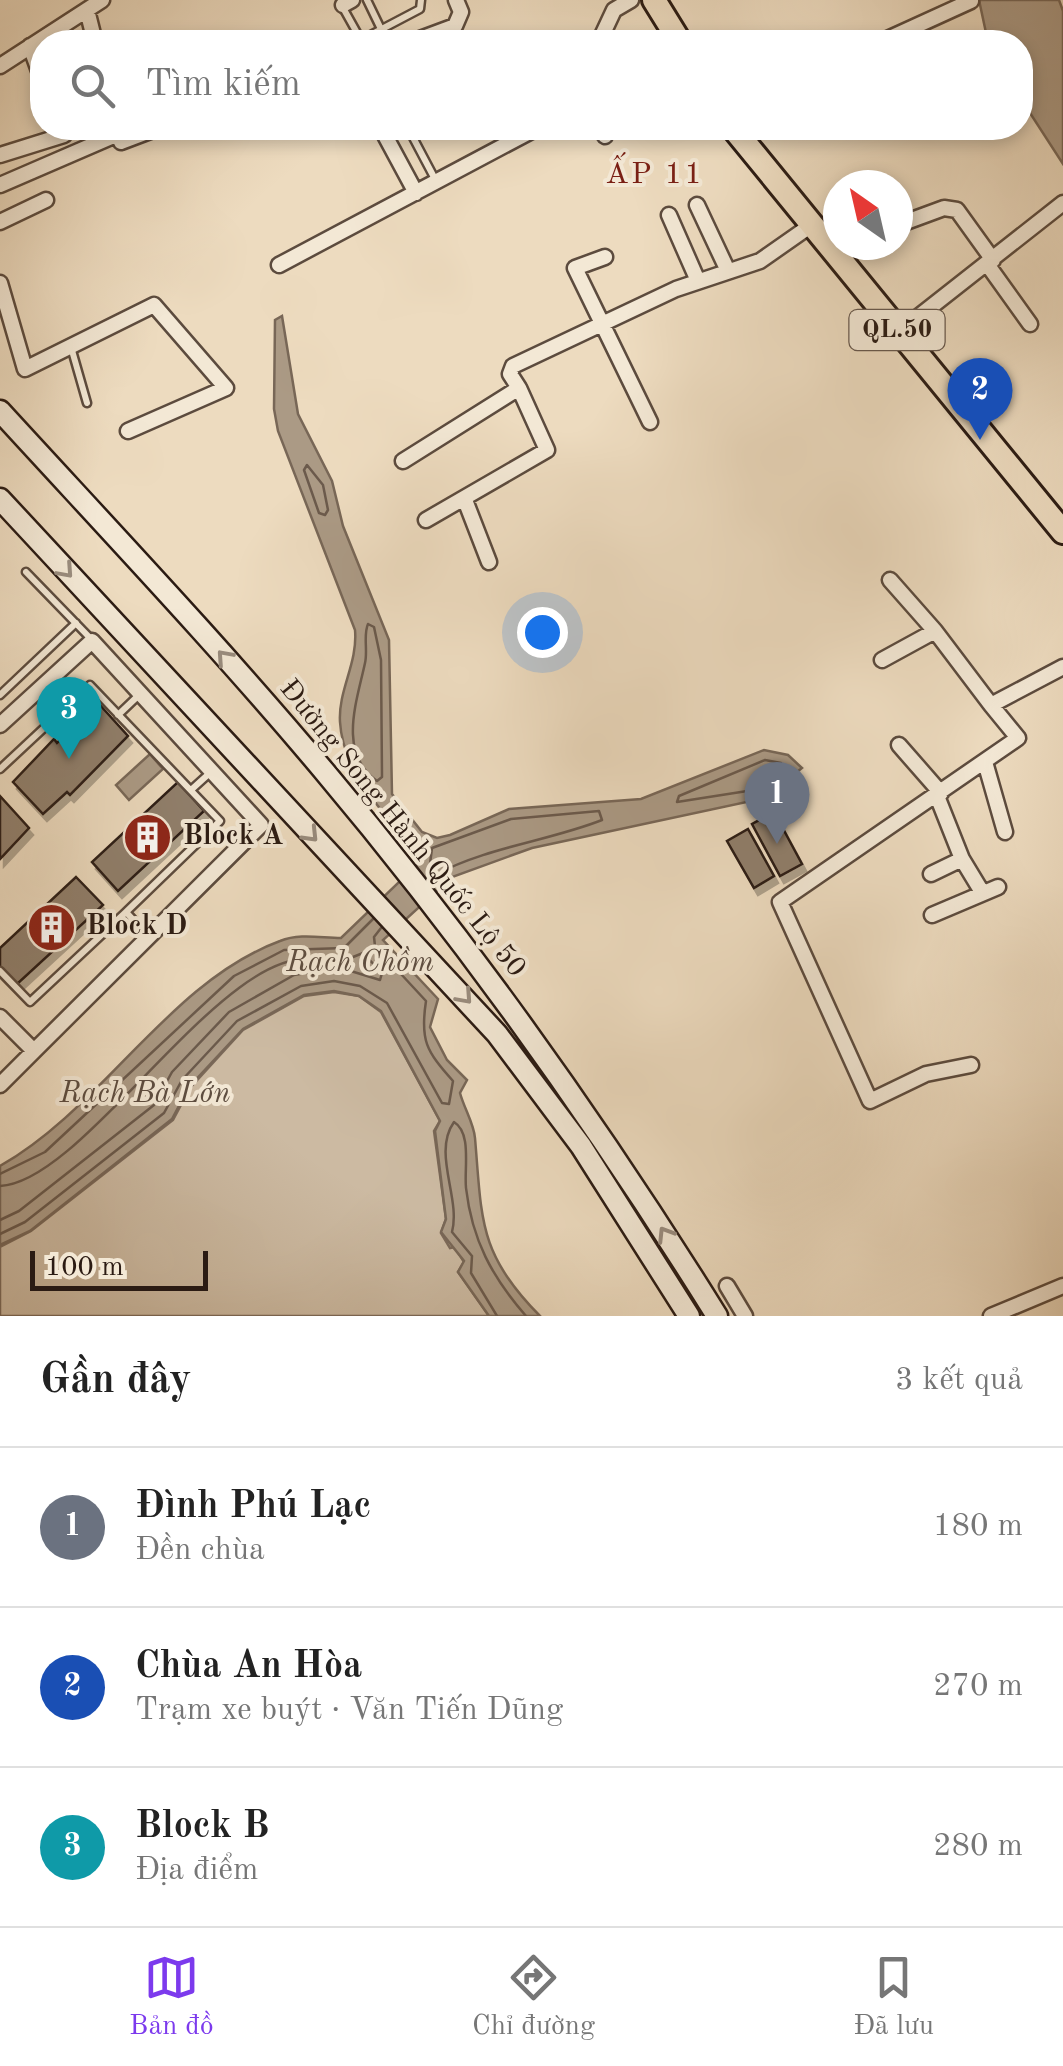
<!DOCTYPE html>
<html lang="vi">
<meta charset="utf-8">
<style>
:root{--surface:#fff;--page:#f6f6f6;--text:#222;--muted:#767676;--line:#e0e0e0;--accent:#7c3aed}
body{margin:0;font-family:"Old Standard TT",serif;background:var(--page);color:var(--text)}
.compass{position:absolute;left:823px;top:170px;width:90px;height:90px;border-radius:50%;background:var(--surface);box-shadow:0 5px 15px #0003;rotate:326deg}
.scale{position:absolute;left:30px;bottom:25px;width:178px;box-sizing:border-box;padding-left:10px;border:5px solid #2b1b13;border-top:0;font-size:28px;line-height:35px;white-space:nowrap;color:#2b1b13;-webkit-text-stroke:8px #f3e8d5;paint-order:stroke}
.you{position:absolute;left:542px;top:632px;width:35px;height:35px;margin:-25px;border:8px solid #fff;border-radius:50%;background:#1a73e8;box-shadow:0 0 0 15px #1a73e833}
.badge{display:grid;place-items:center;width:65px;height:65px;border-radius:50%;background:var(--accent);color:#fff;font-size:32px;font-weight:700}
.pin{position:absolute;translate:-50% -82px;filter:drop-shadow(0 2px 5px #0008)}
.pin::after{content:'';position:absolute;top:52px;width:35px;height:30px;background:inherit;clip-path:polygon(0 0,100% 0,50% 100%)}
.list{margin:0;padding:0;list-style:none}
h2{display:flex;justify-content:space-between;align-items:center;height:130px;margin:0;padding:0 40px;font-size:42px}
h2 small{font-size:32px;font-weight:400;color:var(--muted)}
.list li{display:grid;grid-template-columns:65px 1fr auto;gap:30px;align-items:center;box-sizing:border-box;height:160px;padding:0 40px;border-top:2px solid var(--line)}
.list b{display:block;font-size:38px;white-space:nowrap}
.list p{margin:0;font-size:32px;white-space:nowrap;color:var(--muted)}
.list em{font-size:32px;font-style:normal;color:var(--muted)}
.icon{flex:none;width:55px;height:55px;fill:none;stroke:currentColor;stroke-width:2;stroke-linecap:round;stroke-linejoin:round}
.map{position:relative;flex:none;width:1063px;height:1316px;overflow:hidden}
.search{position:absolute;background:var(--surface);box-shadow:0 5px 15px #0003;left:30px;right:30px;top:30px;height:110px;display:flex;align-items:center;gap:25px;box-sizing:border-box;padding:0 35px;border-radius:40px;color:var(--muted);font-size:38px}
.sheet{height:610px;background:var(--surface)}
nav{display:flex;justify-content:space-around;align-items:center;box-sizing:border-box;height:140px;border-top:2px solid var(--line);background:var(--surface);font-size:28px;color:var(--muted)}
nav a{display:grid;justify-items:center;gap:5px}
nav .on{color:var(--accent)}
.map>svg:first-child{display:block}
.green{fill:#ccbaa2;stroke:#7c6a5a;stroke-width:2.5}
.water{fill:#ab9a85;stroke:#786757;stroke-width:2.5}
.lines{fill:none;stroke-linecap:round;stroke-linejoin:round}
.shore{stroke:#6b5a4c;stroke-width:2.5}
.building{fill:#907f6c;stroke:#2b1b13;stroke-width:2.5;filter:url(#shadow)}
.service-casing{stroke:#5c4b3e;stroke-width:11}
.minor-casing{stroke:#5c4b3e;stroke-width:19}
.secondary-casing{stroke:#2b1b13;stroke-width:25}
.trunk-casing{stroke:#2b1b13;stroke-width:28}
.service{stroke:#f3e8d5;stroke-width:6}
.minor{stroke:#f3e8d5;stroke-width:14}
.secondary{stroke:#f3e8d5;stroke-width:20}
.trunk{stroke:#eddbbf;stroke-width:22}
.oneway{stroke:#998c7e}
.labels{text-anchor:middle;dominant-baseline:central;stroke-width:8;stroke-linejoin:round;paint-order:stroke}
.shield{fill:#f3e8d5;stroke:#67584d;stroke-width:2.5}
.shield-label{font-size:25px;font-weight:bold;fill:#2b1b13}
.street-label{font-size:28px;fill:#2b1b13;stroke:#f3e8d5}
.poi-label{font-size:28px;font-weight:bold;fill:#2b1b13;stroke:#f3e8d5;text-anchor:start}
.neighbourhood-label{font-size:30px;letter-spacing:2.5px;fill:#7a1f14;stroke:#f3e8d5}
.water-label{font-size:30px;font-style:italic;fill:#5e4e41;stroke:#f3e8d5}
</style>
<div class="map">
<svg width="1063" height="1316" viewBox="0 0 1063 1316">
<defs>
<filter id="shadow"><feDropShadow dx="4" dy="7" stdDeviation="0" flood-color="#0004"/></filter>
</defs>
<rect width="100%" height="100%" fill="#eddbbf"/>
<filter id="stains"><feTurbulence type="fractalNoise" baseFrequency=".002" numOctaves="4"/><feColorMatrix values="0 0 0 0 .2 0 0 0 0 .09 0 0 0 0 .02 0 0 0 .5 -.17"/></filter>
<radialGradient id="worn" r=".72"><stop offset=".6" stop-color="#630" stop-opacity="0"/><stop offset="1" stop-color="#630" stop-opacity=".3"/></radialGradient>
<path class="green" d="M334 992 359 996 381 1012 440 1121 434 1131 446 1219 441 1233 450 1248 455 1247 464 1262 458 1272 489 1316H0V1247L31 1231 173 1120 190 1088 243 1030 304 996Z"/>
<path class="water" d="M979 0H1059L1063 11V164L1021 99 1020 42H988Z
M282 316 298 414 332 481 343 526 389 640 392 794 422 832 437 838 450 835 509 809 641 799 764 750 788 755 802 768 765 798 532 848 452 877 383 940 438 999 430 1027 447 1060 467 1080 460 1093C464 1108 474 1124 475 1138 482 1219 478 1254 540 1316H489L458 1272 464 1261 441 1232 446 1219 435 1131 440 1121 381 1011 359 996 334 991 304 995 243 1029 189 1087 172 1119 30 1231 0 1245V1166C103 1108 169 982 280 941 300 933 321 938 341 938L422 860C391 820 343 776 340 722 338 690 358 663 355 630L278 431 274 409 275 320Z
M150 754 163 769 129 800 116 785Z"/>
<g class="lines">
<path class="shore" d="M307 465 323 485 328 510 325 515 319 513 304 470Z
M368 624 374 627 381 660 382 777 377 781C337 753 357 701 365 663 368 650 363 635 368 624Z
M765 760 781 763 783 768 760 789 677 802 679 796Z
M599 811 602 820C549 841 487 847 435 875L429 872 432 848 511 819Z
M363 953 382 973 380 980 341 968 343 961Z
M0 1174 45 1152 234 976 284 950 344 948 373 919
M0 1186C88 1182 233 927 325 962L323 970 294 975 229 1012 172 1072 154 1105 19 1211 0 1220
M0 1234 25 1222 164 1113 182 1080 237 1021 301 986 334 981 360 986 387 1003 442 1103 449 1104 453 1081C426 1051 420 1040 426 1001L375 946 374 937 381 928
M497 1316 471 1273 472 1256 452 1232C461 1198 432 1153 454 1122 472 1133 464 1168 466 1188 472 1240 492 1277 526 1316"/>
</g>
<path class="building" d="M99 704 128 736 70 795 67 792 43 814 13 782 54 739 57 743Z
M178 782 204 811 118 891 92 862Z
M0 796 29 828 0 859Z
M774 812 802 864 780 876 752 824Z
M748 829 774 876 754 888 727 841Z
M76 877 103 905 16 985 0 968V948Z"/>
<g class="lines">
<defs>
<path id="service" d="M367 0 381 29
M342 6 361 40 420 9 421 0
M408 128 436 181
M71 347 87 403
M26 572 92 640
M0 695 76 623
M118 715 140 694
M0 769 90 685 220 821 126 912
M191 790 212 771
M0 971 30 1002 126 912 149 937"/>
<path id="minor" d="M343 5 352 0
M87 10 95 42
M412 42 455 26 461 12 456 0
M599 42 614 10 631 0
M881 42 971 1
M30 46 42 79
M0 66 102 0
M381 128 416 193
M601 128 605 136
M118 133 121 142 158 128
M0 155 64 135 61 128
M0 185 118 134
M697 205 728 271
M669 215 698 281
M0 222 46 200
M906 222 944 208 957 210 993 260
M605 257 575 268 650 422
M987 264 1030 324
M279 265 537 128
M0 283 25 369 154 305 226 388 128 431
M899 332 1063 203
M403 461 519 388 510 374 513 366 676 289 760 261 810 226
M465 500 489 562
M426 520 547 450 519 388
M890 580 935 631
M882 660 935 631 991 705
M0 725 92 641 261 825 34 1051 0 1017
M899 745 941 793
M985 762 1005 832
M962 859 982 892
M931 874 962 859 937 796
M932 915 998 887
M971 1065 926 1074 870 1101 780 902 1018 738 991 705 1063 667
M0 1085 34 1051
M727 1286 745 1316
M991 1316 1063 1286"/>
<path id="secondary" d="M0 411C109 530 220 647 324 771 469 943 598 1125 717 1316
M0 499 497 1034 581 1146 689 1316"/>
<path id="trunk" d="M654 0 680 42
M733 128 1063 532"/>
</defs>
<use href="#service" class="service-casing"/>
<use href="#minor" class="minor-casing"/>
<use href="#secondary" class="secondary-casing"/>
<use href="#trunk" class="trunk-casing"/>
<use href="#service" class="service"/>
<use href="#minor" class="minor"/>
<use href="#secondary" class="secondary"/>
<use href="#trunk" class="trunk"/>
</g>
<defs><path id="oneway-chevron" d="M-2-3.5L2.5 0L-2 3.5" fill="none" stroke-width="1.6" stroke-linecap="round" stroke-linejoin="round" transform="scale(2.5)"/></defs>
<g class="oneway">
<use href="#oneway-chevron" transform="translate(66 571) rotate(48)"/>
<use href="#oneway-chevron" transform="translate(224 657) rotate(-132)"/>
<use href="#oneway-chevron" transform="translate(311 835) rotate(46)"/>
<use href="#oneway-chevron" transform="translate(465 997) rotate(48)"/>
<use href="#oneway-chevron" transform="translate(665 1234) rotate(-122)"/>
</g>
<defs>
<symbol id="building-disc" viewBox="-11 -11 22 22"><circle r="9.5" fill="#8f2418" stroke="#f3e8d5"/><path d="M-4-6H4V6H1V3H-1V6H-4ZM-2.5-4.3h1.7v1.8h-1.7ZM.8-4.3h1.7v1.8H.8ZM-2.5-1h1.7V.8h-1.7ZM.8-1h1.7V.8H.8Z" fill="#fff"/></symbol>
</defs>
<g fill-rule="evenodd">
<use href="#building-disc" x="120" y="810" width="55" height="55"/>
<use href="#building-disc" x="24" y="900" width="55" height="55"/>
</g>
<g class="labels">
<rect class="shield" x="849.5" y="310" width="95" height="40" rx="8"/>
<g class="shield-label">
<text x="897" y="330">QL.50</text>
</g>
<g class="street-label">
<text transform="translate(402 829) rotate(51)">Đường Song Hành Quốc Lộ 50</text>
</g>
<g class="poi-label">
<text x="183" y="837">Block A</text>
<text x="86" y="927">Block D</text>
</g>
<g class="neighbourhood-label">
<text x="655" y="175">ẤP 11</text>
</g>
<g class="water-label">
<text x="360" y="963">Rạch Chồm</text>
<text x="145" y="1094">Rạch Bà Lớn</text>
</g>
</g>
<rect width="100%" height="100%" filter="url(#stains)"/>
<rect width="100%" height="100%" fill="url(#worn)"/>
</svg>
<svg class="compass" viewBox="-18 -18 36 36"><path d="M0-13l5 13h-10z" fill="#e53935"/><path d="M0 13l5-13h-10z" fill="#767676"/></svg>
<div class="scale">100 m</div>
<div class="you"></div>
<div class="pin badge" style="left:777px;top:844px;background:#6b7280">1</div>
<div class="pin badge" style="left:980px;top:440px;background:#1a4fb4">2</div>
<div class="pin badge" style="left:69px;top:759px;background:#0f9aa8">3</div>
<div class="search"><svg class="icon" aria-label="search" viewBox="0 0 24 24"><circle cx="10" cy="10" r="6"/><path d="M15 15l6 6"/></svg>Tìm kiếm</div>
</div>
<section class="sheet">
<h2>Gần đây<small>3 kết quả</small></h2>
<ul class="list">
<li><span class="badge" style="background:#6b7280">1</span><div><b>Đình Phú Lạc</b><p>Đền chùa</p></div><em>180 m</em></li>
<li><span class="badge" style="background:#1a4fb4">2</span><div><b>Chùa An Hòa</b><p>Trạm xe buýt · Văn Tiến Dũng</p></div><em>270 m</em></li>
<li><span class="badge" style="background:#0f9aa8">3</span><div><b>Block B</b><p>Địa điểm</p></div><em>280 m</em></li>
</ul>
</section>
<nav>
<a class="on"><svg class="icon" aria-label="map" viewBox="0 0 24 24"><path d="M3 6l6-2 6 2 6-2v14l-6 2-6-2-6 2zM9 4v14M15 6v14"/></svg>Bản đồ</a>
<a><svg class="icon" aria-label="directions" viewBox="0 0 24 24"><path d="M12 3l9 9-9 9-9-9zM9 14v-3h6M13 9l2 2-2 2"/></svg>Chỉ đường</a>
<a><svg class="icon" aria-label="saved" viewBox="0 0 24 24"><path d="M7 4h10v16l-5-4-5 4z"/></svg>Đã lưu</a>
</nav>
